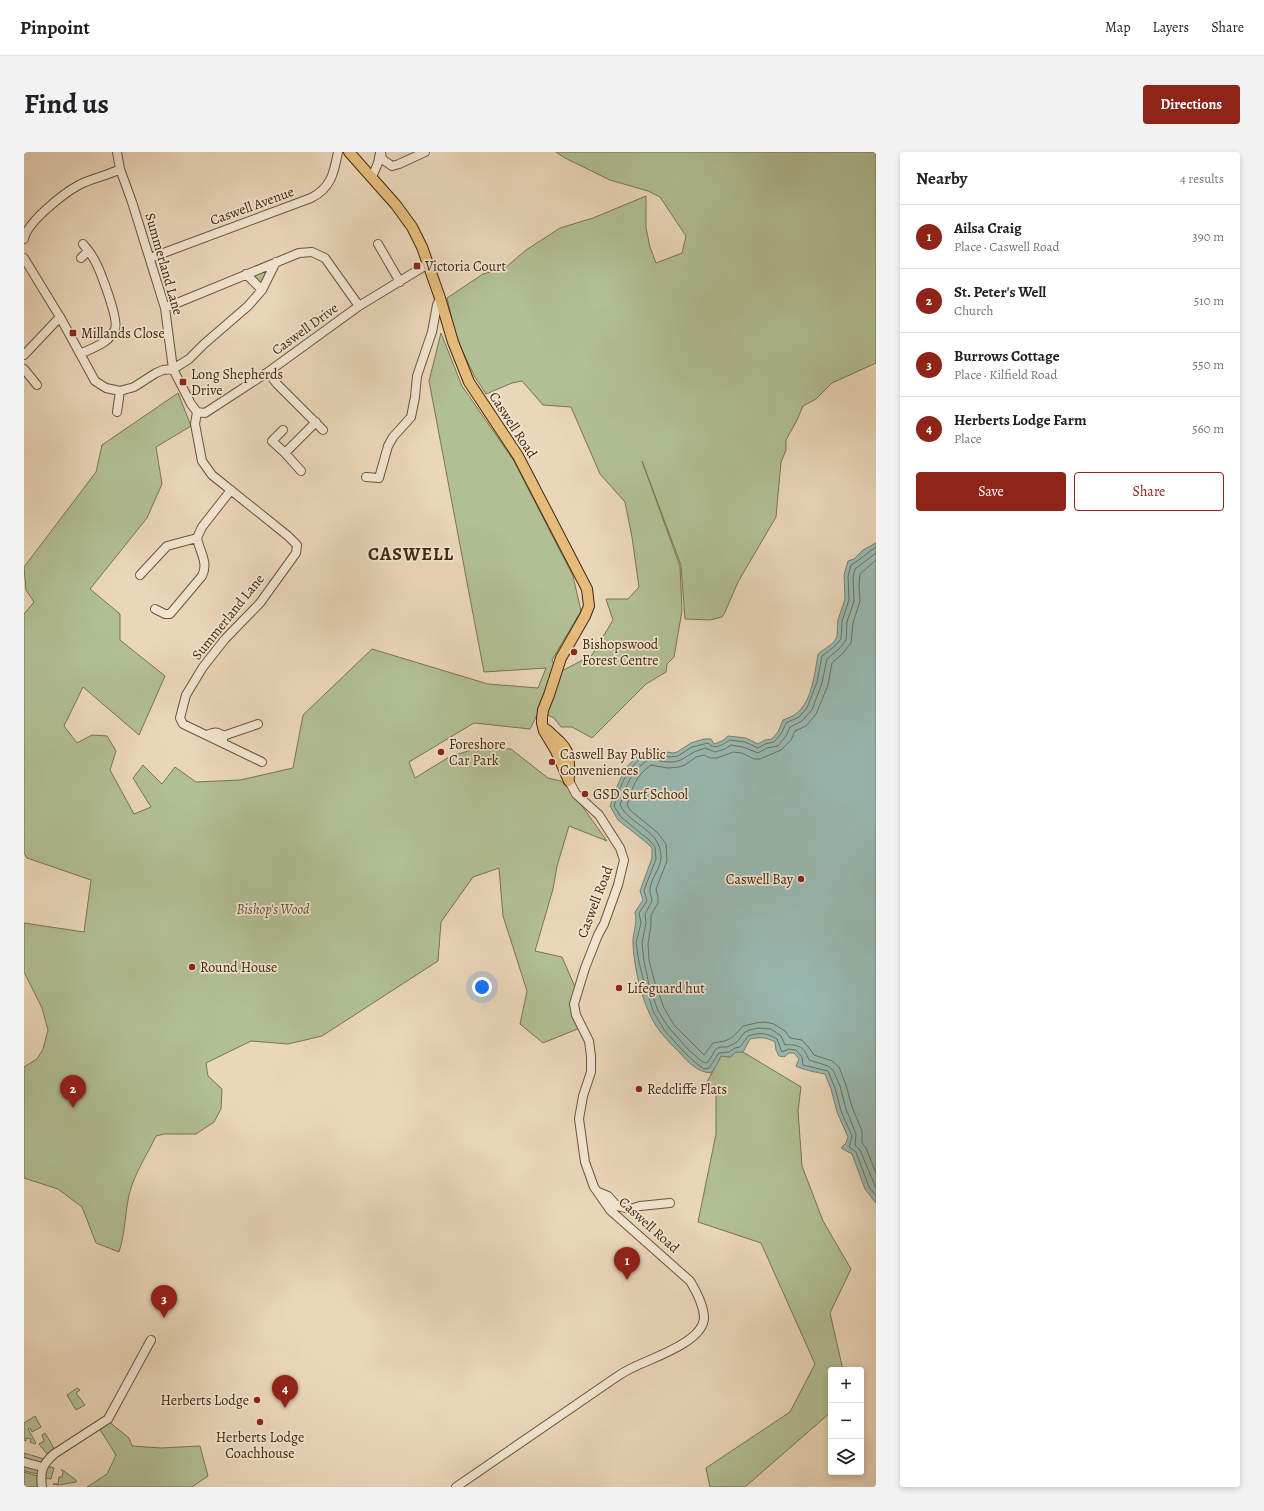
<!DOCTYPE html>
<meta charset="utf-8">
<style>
:root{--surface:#fff;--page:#f2f2f2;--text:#202124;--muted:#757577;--line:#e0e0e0;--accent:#8f2418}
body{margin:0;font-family:Alegreya,serif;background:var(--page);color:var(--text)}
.controls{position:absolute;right:12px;bottom:12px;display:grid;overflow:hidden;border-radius:4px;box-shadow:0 2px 6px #0003}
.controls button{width:36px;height:36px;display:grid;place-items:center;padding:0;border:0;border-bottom:1px solid var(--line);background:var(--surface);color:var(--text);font:20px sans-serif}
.you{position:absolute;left:458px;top:835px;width:14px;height:14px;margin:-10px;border:3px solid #fff;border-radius:50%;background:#1a73e8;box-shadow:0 0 0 6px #1a73e833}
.badge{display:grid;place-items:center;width:26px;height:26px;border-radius:50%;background:var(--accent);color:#fff;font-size:13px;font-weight:700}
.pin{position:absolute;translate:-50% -33px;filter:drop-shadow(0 1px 2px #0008)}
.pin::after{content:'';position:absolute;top:21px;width:14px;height:12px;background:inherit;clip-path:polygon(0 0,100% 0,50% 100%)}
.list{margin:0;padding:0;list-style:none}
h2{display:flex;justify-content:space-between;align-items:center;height:52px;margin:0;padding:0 16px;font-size:17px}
h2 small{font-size:13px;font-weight:400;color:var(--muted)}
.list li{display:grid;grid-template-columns:26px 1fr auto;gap:12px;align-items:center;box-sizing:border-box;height:64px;padding:0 16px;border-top:1px solid var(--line)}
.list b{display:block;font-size:15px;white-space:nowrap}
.list p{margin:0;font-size:13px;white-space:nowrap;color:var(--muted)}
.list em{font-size:13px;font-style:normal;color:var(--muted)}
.actions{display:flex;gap:8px;padding:12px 16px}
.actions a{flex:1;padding:9px 0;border:1px solid var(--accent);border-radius:4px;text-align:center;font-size:14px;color:var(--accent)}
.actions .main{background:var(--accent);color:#fff}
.icon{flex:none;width:22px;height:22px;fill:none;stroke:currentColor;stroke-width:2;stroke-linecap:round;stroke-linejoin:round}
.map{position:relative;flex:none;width:852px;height:1335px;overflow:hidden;border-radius:4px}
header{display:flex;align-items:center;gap:24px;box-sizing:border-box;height:56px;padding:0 20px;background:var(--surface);border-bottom:1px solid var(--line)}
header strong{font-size:19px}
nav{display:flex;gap:22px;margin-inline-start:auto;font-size:14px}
.intro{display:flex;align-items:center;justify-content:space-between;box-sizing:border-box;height:96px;padding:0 24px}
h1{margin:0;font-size:28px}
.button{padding:10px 18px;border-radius:4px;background:var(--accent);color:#fff;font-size:14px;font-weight:700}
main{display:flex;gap:24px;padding:0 24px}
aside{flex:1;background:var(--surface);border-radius:4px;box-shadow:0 2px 6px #0003}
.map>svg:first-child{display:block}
.green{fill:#b1bf94;stroke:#7a7350}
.water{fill:#98b9b1;stroke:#767f6f}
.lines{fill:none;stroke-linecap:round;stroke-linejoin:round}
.shore{stroke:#6e705e;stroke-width:1}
.minor-casing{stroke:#6e5337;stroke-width:10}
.major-casing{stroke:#44270c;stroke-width:12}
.minor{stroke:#f1e5d2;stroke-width:8}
.major{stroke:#e5bc7c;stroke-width:10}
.poi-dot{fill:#8f2418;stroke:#f1e5d2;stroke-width:1.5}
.labels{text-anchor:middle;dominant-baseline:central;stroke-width:3.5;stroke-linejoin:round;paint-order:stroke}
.street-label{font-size:14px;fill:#44270c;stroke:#f1e5d2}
.poi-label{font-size:14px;fill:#44270c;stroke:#f1e5d2;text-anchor:start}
.park-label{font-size:14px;font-style:italic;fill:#5f4d2e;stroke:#f1e5d2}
.district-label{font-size:18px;font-weight:bold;letter-spacing:1px;fill:#44270c;stroke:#f1e5d2}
</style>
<header>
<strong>Pinpoint</strong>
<nav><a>Map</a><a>Layers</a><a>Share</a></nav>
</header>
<div class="intro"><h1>Find us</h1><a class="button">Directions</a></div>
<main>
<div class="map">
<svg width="852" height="1335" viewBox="0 0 852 1335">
<rect width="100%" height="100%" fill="#ead7b9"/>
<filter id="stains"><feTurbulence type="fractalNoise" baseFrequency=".005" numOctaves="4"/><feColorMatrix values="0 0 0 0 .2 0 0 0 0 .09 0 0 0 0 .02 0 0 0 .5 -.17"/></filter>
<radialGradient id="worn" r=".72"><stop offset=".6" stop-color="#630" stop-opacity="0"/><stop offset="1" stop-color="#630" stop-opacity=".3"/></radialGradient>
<path class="green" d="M532 0H852V211L808 231 792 247 779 254 773 268 762 288V298L757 310 752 365 714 430 701 460 698 465 686 468 661 467 657 413 618 309 656 414 658 459 650 505 643 512 642 520 622 532 568 586 548 575H537L530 566 515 559 506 577 450 571 385 610 391 626 425 605 457 595 487 597 524 626 537 629 548 640 583 689 545 674 533 714 529 737 511 799 538 805 551 835 547 850 556 876 519 891 496 872 503 839 479 764 475 716 449 725 417 770 414 809 298 884 264 892 227 889 182 911 184 924 198 937 197 957 190 970 172 982H140L132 984C123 1003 110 1022 105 1043 101 1062 101 1082 95 1100L72 1091 58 1055 34 1037 0 1026V915L13 907 19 897 24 878 18 856 0 820V771L60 780 67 728 3 706 0 701V462L10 450 2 438 0 415 72 320 78 293 154 241 167 274 132 295 138 332 123 366 66 437 96 462V488L141 524 115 583 59 535 40 574 53 591 68 583 83 584 92 599 86 618 110 662 127 655 109 626 119 613 138 632 151 615 172 630 216 628 269 616 279 563 348 497 464 532 514 536 522 516 460 520 405 229 417 181 438 234 490 309 549 424 557 459 528 508 534 521 568 503 589 468 582 447H604L615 435 608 385 601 350 576 322 547 255 519 253 498 229 488 231 462 242 451 225 432 186 423 146 459 122 481 116 502 98 536 76 569 66 622 44V76L626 95 632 111 658 101 662 84 636 45 624 39 586 28 541 6Z
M244 118 238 132 228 123Z
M712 900H719L777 935 774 959 778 1014 799 1069 827 1117 806 1161 819 1218H807V1260L721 1335H686L682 1316 766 1260 791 1212 737 1091 674 1070 692 982V941L681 934 697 904 706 905Z
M53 1236 56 1238 52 1241 61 1253 52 1258 43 1243Z
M11 1264 17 1275 8 1280 6 1276 4 1277 12 1291 11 1292 6 1290 7 1287 2 1286V1289L0 1288V1271Z
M84 1269 105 1286 108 1294 137 1296 176 1294 184 1324 168 1335H63L83 1322 92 1303 75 1276Z
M21 1281 30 1296 23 1302 15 1292 20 1289 18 1283Z
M0 1301 20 1307 18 1311 0 1307Z
M0 1312 15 1317 14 1322 0 1319Z
M23 1314 30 1316 27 1327 20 1326Z
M37 1317 52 1328V1330L35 1333 29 1332H34L35 1325H38L39 1320Z
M0 1320 13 1324 14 1335H0Z"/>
<path class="water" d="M852 391V1051L841 1037 828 1002 817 996 822 991 824 985 813 960 807 937 801 922C795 921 776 917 772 914L775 907 770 901H765L760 905 755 904 752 898 751 890C742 885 736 885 726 887L719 900H712L706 905 697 904 692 914 687 921C673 920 664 910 655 900 649 894 643 888 638 882 620 860 611 822 609 793 608 782 614 772 611 760L619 748 616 739 628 706V696L623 691 594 668 586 654C597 626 597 615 623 597L649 601 653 600 667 591 680 587H687L690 592 698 589 704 584 722 586 734 592 741 588 748 587 754 580 759 568C764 566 770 564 773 561 788 549 791 520 794 502L809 491 813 485 814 468 821 447 820 423 824 409 830 407 839 398Z"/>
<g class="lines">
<path class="shore" d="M852 395C843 401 836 408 827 413L824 424 825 448 818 469 817 487 811 494 798 504 793 530 783 556 775 565 762 571 757 582 750 590 741 592 734 596 721 590 706 588C699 592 691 599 684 591L668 595 654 604 644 605 624 601C602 616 598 630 590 654L597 665 625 688 631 695 632 707 620 738 623 749 615 761 617 771 612 791 615 810 621 834 630 861 641 879 661 901 673 912 680 917 685 916 695 901 705 900 711 896 716 895 724 884C736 880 743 881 753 887L758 900 765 897 772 898 778 905 779 913 804 919 811 936 817 959 828 984 825 995 832 1000 845 1035 852 1044
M852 401 831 417 829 425 830 449 823 470 822 488 815 497 803 507 798 531 788 558 778 569 766 575 762 584 754 594 743 596 734 601 719 595 707 593 701 597 691 600 681 596 670 600 657 608 650 610H643L625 607C605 621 604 631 596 653 607 674 637 678 637 705 637 716 627 726 626 737 625 741 628 745 628 749L621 762 622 771 618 791 620 809 625 833 634 859 645 876 664 897 676 908 681 911 684 910 692 897 696 895H703L713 890 720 881 725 878 734 876 747 877 757 884 761 893C775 892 780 895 785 908L804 914 809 918 816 934 822 957 832 982 831 993 836 998 852 1036
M852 408 836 422 835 433 836 449 829 471 827 491 819 501 808 511 804 533 792 562 782 574 771 579 767 588 757 598 736 607H730L718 601 709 600 693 606H686L680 603 672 605 661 613 655 615 644 616 627 613C611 625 609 634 603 653L606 658 634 681 642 692 643 709 632 737 634 745V751L627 763V773L624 792 625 808 631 831 640 856 650 873 680 903 689 891 701 889 709 885 719 874 732 871 741 870 750 872 761 879 766 886 778 888 786 897 790 903 808 909 815 915 822 933 828 955 838 979V991L842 996 852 1021"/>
<defs>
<path id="minor" d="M93 0 96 17 108 50 141 156 149 217 167 252 173 260 171 272 178 309 188 323 264 384 273 393 272 401 236 451 201 487 179 515 162 543 156 566 159 572 238 610
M357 0 358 7 368 14 375 12 401 0
M348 25 354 11 356 1
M0 87C3 70 40 41 55 33 68 26 83 24 96 17
M354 92 376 130
M0 106 36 165 71 229 82 236 96 239 110 235 132 221 139 218 149 217 165 207 180 192 224 154 238 138 252 110
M57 106 64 99
M126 106 287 46C307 36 310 21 314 0
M222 122 238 138
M141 156 275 101 288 100 301 106 335 154
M56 202C68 196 86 191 91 177 95 167 75 114 68 104 66 100 62 96 59 92
M0 203 36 165
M0 217 13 233
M244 220 253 232 299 278
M93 260 96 239
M173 260 181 261 244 220 335 154 404 112
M259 278 248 289 261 301 292 270
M261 301 277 319
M342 325 355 326 364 294 369 285 387 265 391 245 393 224 408 180 413 153 416 146
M116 423 143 394 173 386 178 375 207 338
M131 457 141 462H146L178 424C185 411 175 398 173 386
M183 583C190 580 193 579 199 584V589
M199 584 234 572
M574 1040 584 1044 593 1054 606 1057 616 1054 646 1051
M0 1310 18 1315
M18 1335C16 1319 18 1313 30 1302L84 1267 127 1188
M432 1335 591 1226C597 1222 603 1218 610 1215 628 1206 679 1190 680 1166 680 1153 672 1139 666 1129L586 1058 570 1035 561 1010 555 967 559 944 567 920V904L565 889 552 863 550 852 561 816 574 783 580 772 594 733 600 708 596 696 575 663 552 642 545 629"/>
<path id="major" d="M325 0 372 53 388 75 398 95 416 146 429 190 445 230 494 304 563 437 565 454 561 464 537 506 525 543 519 558 518 566V571L520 579 532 599 545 629
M523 578C544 597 546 597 545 625"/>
</defs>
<use href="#minor" class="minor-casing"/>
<use href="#major" class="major-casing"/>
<use href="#minor" class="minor"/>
<use href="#major" class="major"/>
</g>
<g class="poi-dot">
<rect x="389" y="110" width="8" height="8" rx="2"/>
<rect x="45" y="177" width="8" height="8" rx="2"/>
<rect x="155" y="226" width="8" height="8" rx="2"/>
<circle cx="550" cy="500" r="4"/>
<circle cx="417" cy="600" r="4"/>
<circle cx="528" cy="610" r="4"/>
<circle cx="561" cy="642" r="4"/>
<circle cx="777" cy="727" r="4"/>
<circle cx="168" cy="815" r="4"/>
<circle cx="595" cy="836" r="4"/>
<circle cx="615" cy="937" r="4"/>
<circle cx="233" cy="1248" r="4"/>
<circle cx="236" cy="1270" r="4"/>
</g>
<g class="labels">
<g class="street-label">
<text transform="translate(228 54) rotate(-20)">Caswell Avenue</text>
<text transform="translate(140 112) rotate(74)">Summerland Lane</text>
<text transform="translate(281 177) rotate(-36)">Caswell Drive</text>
<text transform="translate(489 273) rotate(57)">Caswell Road</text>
<text transform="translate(204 465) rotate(-51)">Summerland Lane</text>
<text transform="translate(571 750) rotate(-69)">Caswell Road</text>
<text transform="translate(625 1073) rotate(42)">Caswell Road</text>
</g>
<g class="poi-label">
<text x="401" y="114">Victoria Court</text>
<text x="57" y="181">Millands Close</text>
<text x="167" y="222">Long Shepherds<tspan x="167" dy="16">Drive</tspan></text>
<text x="558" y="492">Bishopswood<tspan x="558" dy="16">Forest Centre</tspan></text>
<text x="425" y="592">Foreshore<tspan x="425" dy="16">Car Park</tspan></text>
<text x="536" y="602">Caswell Bay Public<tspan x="536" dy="16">Conveniences</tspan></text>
<text x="569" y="642">GSD Surf School</text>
<text x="769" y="727" text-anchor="end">Caswell Bay</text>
<text x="176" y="815">Round House</text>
<text x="603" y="836">Lifeguard hut</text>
<text x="623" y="937">Redcliffe Flats</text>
<text x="225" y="1248" text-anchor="end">Herberts Lodge</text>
<text x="236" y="1285" text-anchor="middle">Herberts Lodge<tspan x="236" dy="16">Coachhouse</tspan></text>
</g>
<g class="park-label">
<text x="249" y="757">Bishop's Wood</text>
</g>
<g class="district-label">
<text x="387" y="402">CASWELL</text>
</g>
</g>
<rect width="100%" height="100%" filter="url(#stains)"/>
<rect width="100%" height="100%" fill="url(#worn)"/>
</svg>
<div class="controls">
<button>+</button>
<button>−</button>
<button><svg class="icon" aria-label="layers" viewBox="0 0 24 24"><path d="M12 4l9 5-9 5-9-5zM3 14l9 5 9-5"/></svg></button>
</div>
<div class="you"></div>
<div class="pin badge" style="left:603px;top:1128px">1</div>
<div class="pin badge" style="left:49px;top:956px">2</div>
<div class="pin badge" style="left:140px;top:1166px">3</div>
<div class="pin badge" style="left:261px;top:1256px">4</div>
</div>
<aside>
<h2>Nearby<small>4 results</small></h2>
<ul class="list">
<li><span class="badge">1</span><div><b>Ailsa Craig</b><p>Place · Caswell Road</p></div><em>390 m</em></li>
<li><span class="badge">2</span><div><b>St. Peter's Well</b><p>Church</p></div><em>510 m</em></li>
<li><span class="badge">3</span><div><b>Burrows Cottage</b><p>Place · Kilfield Road</p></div><em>550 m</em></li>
<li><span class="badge">4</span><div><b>Herberts Lodge Farm</b><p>Place</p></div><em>560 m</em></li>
</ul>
<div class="actions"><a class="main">Save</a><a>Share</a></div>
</aside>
</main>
